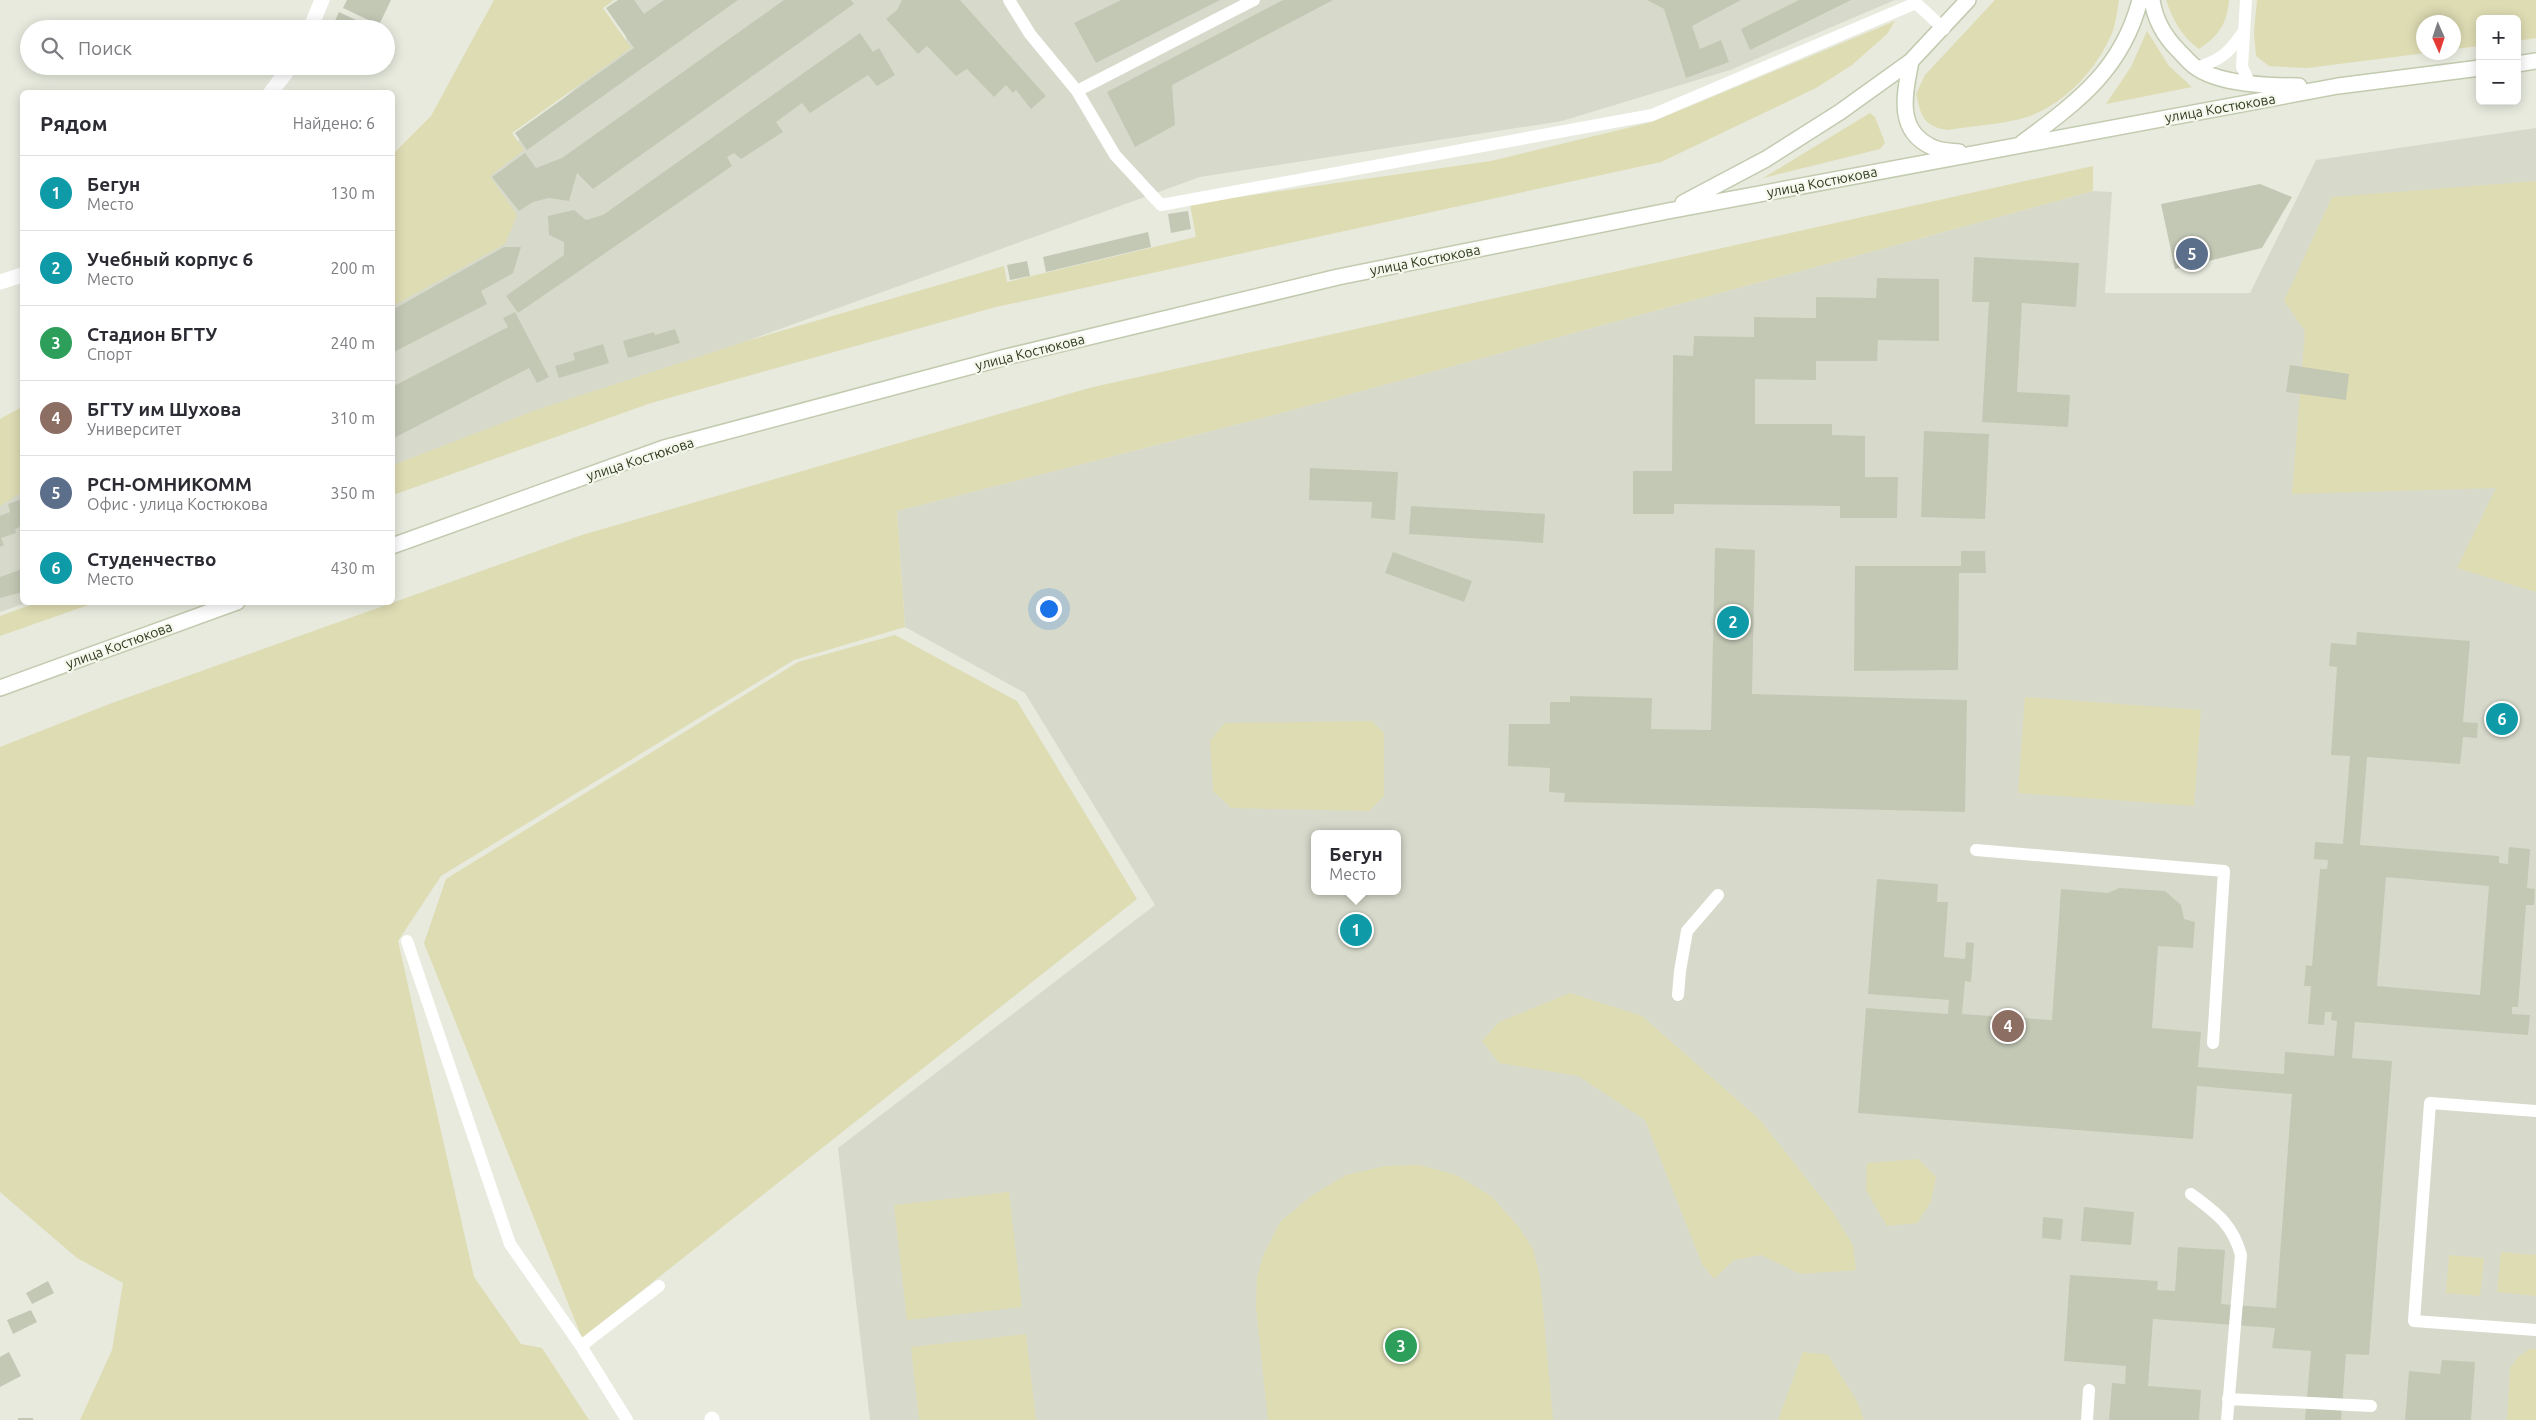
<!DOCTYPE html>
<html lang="ru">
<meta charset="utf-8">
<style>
:root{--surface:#fff;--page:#f7f7f7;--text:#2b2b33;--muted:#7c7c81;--line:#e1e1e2;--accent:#84388e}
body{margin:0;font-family:Ubuntu,sans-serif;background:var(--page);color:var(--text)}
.controls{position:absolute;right:15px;top:15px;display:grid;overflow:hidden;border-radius:8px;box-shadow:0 2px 12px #0003}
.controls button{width:45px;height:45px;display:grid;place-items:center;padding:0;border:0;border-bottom:1px solid var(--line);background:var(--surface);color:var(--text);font:25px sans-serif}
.compass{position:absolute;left:2416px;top:15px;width:45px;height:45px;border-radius:50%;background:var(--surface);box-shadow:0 2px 12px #0003;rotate:177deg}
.you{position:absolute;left:1048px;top:608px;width:18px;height:18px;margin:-12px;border:4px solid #fff;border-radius:50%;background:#1a73e8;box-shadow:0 0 0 8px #1a73e833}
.badge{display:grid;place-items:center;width:32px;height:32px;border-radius:50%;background:var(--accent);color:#fff;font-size:16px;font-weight:700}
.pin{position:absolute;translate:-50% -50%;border:2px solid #fff;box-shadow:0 1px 5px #0006}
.popup{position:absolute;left:1311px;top:830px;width:90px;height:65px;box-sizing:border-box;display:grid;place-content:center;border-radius:8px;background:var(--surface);filter:drop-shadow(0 1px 4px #0005);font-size:16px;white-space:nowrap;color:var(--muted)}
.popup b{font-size:19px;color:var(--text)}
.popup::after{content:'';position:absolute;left:50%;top:100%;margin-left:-10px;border:10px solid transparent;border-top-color:var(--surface)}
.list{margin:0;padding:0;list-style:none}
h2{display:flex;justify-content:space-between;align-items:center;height:65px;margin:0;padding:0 20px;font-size:21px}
h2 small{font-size:16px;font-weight:400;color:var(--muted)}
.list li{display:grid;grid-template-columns:32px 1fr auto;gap:15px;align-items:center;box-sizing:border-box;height:75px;padding:0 20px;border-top:1px solid var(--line)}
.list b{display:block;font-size:19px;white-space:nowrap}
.list p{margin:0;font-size:16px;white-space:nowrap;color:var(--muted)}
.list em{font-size:16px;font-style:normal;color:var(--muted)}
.icon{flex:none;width:28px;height:28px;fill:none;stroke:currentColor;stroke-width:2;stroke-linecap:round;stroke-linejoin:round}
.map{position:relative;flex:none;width:2536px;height:1420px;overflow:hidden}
.search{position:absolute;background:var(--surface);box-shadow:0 2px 12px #0003;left:20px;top:20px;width:375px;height:55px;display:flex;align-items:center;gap:12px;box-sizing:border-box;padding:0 18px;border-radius:28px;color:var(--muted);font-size:19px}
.panel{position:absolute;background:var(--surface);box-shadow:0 2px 12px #0003;left:20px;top:90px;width:375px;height:515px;border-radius:8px}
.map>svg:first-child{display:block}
.built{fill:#d7dacb;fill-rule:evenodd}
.green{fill:#dedcb3}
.building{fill:#c3c8b5;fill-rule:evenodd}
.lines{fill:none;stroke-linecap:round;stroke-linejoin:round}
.secondary-casing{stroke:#c2cbaf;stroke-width:18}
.lane{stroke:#fff;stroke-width:12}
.street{stroke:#fff;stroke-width:15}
.secondary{stroke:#fff;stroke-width:15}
.labels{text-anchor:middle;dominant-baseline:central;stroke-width:4.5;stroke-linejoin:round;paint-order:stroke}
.street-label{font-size:14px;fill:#2e3a1d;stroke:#f5f7ed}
</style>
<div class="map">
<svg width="2536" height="1420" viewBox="0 0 2536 1420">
<rect width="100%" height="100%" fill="#e7eadd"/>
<path class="built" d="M623 0H1895L1730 70 1562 121 1200 177 393 469V285L488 169 626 41Z
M2536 128V1420H870L838 1148 1155 905 1025 693 905 627 897 511 1274 415 2093 191 2112 192 2105 293H2250L2316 160ZM1315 834H1397V891H1315Z
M22 485V602L26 603 0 612V497Z"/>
<path class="green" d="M494 0H614L603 8 631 48 512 133 524 150 490 176 517 215 505 244 393 306V154L431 116Z
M1995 0H2119C2117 11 2116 23 2112 33 2097 69 2065 104 2027 117 2004 124 1972 126 1948 130 1923 127 1921 115 1916 94L1925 75Z
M2166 0H2229C2227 25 2218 36 2199 49 2181 36 2173 20 2166 0Z
M2257 0H2536V38L2517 41V19H2480V46L2454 49V22H2424V52L2426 53 2307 68 2269 66 2256 56 2254 32Z
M1895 21 1887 34 1852 65 1816 88 1661 162 996 307 651 403 393 495V465L536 410 750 340 1004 266 1007 282 1196 237 1190 204 1491 161 1652 122Z
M2147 31 2169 66 2192 87 2106 104 2131 67Z
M1870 113 1875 117 1885 143 1880 149 1763 178Z
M2093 166V191L1274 415 897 511 905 627 794 660 441 876 398 941 474 1277 521 1344 542 1348 589 1420H80L112 1350 123 1283 77 1258 0 1192V747L112 703 582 535 1089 388Z
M2536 181V592L2457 568 2496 488 2292 494 2305 331 2284 301 2332 197Z
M22 407V492L0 506V419Z
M36 603V602L94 603 0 636V616Z
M895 635 1017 701 1137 899 582 1338 424 943 446 879 798 662Z
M2025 697 2201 710 2194 806 2018 793Z
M1372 721 1384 733V796L1369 811 1231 808 1213 791 1210 741 1225 723Z
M1570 993 1642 1016 1760 1120 1832 1211 1853 1245 1856 1270 1800 1274 1761 1255 1734 1260 1714 1279 1702 1264 1645 1120 1578 1076 1499 1063 1482 1041 1499 1022Z
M1918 1159 1936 1177 1931 1202 1917 1223 1887 1226 1866 1190 1867 1163Z
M1420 1165 1456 1175 1491 1196 1518 1226 1533 1249 1540 1277 1553 1420H1268L1256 1307 1257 1277 1263 1256 1280 1222 1311 1196 1346 1175 1385 1166Z
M1009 1192 1022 1307 907 1320 894 1205Z
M2501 1252 2536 1255V1296L2497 1292Z
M2449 1255 2484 1258 2480 1296 2446 1293Z
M1026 1334 1036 1420H919L911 1347Z
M2530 1349H2536V1420H2507L2510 1368 2518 1357Z
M1803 1352 1828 1355 1858 1403 1864 1420H1778Z"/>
<path class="building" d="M347 0H391L379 25 343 8Z
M618 0H634L644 14 664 0H738L527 150 515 133 634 48 606 8Z
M784 0H851L854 4 593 189 577 173 569 201 549 198 533 202 519 211 492 177 525 153 536 168 562 158Z
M902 0H960L1046 96 1031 109 1016 90 1013 93 1006 85 994 97 967 69 956 76 927 46 918 54 886 19 897 10Z
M1121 0H1220L1096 63 1074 23Z
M1283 0H1333L1172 85 1175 125 1135 147 1107 92Z
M1647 0H1741L1692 26 1700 49 1721 40 1729 62 1686 78 1664 9Z
M1799 0H1851L1750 50 1741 29Z
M339 12 375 29H347L334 23Z
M860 33 873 52 879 48 895 75 877 86 868 75 810 113 802 103 776 122 783 132 741 159 734 153 727 157 732 166 518 313 506 296 564 255V242L549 235 548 216 574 210 586 220 603 215Z
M2260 184 2292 197 2262 248 2175 269 2161 204Z
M1188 211 1191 229 1171 233 1168 214Z
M1148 232 1151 247 1046 272 1043 257Z
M504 247H521L513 273 481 291 487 304 392 353V310Z
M1974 257 2079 263 2076 307 2022 303 2017 392 2070 395 2068 427 1982 422 1989 302H1972Z
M1027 261 1030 276 1010 280 1007 265Z
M1877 278 1939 279V341L1878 340 1877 361H1816V380L1755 379V424H1832V435L1865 436V477H1898L1897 518H1840V506L1674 504V514H1633V471H1672L1673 355 1693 356 1694 336 1754 337V317L1816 318V297L1876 298Z
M515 312 549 377 537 383 529 368 394 438 392 387 508 327 503 318Z
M675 329 680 343 628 358 623 341 654 332 655 335Z
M603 344 609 363 559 378 555 366 575 360 573 353Z
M2290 365 2349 374 2346 400 2286 392Z
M1924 431 1989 434 1985 519 1921 517Z
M1310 468 1398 472 1395 520 1371 518 1372 502 1309 500Z
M22 499V526L15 529 16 533 1 538 4 545 0 547V516L10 512 8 504Z
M1411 506 1545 514 1543 543 1409 534Z
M1715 548 1755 550 1752 694 1967 700 1965 812 1564 802 1565 793 1549 792 1550 768 1508 766 1509 724H1550V702H1570V696L1652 698 1651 729 1711 730Z
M1961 551H1985L1986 573H1959L1958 670 1854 671 1855 566H1961Z
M1393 552 1472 581 1464 602 1385 573Z
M22 569V592L0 598V577Z
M2357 632 2470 641 2463 722 2478 723 2477 738 2463 737 2460 764 2367 757 2360 845 2499 856V863L2508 864 2509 847 2530 849 2527 888 2535 889 2534 905H2526L2518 1007H2512V1014L2530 1015 2528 1035 2355 1022 2352 1058 2392 1061 2369 1355 2346 1354 2341 1420H2305L2311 1351 2272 1348 2275 1328 2153 1319 2148 1386 2201 1390 2199 1420H2109L2112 1383 2125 1384 2126 1366 2064 1361 2070 1275 2158 1281 2157 1290 2175 1291 2178 1247 2225 1250 2221 1304 2276 1308 2292 1094 2197 1086 2193 1139 1858 1113 1866 1008 1948 1014 1949 1000 1868 994 1877 879 1938 884 1937 902H1948L1944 957 1965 959 1966 942 1974 943 1971 982 1965 981 1962 1014 2052 1020 2061 889 2108 893 2119 888 2165 891 2181 905 2184 919 2195 922 2193 948 2158 946 2152 1028 2201 1032 2198 1067 2284 1074 2285 1052 2334 1056 2337 1021 2331 1020 2332 1012H2325L2324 1025 2308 1024 2311 986H2304L2306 965 2312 966 2320 869H2327L2328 860 2314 859 2315 842 2343 844 2350 756 2331 755 2337 667 2329 666 2331 643 2356 645ZM2386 877 2489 886 2480 995 2377 986Z
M2084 1207 2134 1212 2131 1245 2081 1241Z
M2043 1217 2063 1219 2061 1240 2042 1238Z
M48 1281 54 1293 32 1304 26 1293Z
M31 1310 37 1322 13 1334 7 1320Z
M9 1352 21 1376 0 1387V1357Z
M2442 1360 2475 1362 2471 1420H2405L2409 1371 2440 1374Z
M18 1418H33V1420H18Z"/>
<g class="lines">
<defs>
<path id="secondary" d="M2152 0C2155 20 2164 36 2178 50 2183 55 2189 62 2194 66 2218 85 2271 86 2299 86
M1911 61C1905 93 1895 130 1932 147 1939 151 1950 151 1959 152
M2517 64 2536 61
M2022 143C2077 102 2122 70 2140 0
M1683 203 1766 159 1840 112 1911 61 1968 0
M392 546 664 448 1006 357 1338 277 1668 211 2338 86 2480 68
M0 688 237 602"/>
</defs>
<use href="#secondary" class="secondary-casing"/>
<path class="lane" d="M1009 0 1030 34 1077 91 1115 155 1161 205 1652 115 1916 3 1944 29
M2246 0 2242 67 2250 84
M2196 68C2220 60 2228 54 2242 34
M1077 91 1254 0
M1976 850 2224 871 2213 1043
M407 941 510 1244 581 1346 627 1420
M1678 995 1680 971 1687 931 1718 895
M2536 1111 2430 1103 2414 1321 2536 1330
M2191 1194C2216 1213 2232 1223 2241 1255L2227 1420
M581 1346 659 1286
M2228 1399 2371 1406
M2087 1420 2089 1390"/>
<path class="street" d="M310 29 322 0
M271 92 291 66
M0 282 22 275
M712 1420V1419"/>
<use href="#secondary" class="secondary"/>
</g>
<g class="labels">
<g class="street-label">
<text transform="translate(2220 108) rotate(-10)">улица Костюкова</text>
<text transform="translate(1822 182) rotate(-11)">улица Костюкова</text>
<text transform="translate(1425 260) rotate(-11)">улица Костюкова</text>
<text transform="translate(1030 352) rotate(-14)">улица Костюкова</text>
<text transform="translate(640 459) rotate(-18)">улица Костюкова</text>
<text transform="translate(119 645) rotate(-20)">улица Костюкова</text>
</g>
</g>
</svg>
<div class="controls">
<button>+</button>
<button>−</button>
</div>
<svg class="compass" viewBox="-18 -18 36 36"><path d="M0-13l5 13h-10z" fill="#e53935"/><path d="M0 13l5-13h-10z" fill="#7c7c81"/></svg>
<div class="you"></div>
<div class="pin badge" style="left:1356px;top:930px;background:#0f9aa8">1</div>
<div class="popup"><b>Бегун</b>Место</div>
<div class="pin badge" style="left:1733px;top:622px;background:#0f9aa8">2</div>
<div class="pin badge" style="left:1401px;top:1346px;background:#2e9e5b">3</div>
<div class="pin badge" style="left:2008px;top:1026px;background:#8d6e63">4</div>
<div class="pin badge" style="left:2192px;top:254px;background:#5c6f8a">5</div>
<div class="pin badge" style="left:2502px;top:719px;background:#0f9aa8">6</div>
<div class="search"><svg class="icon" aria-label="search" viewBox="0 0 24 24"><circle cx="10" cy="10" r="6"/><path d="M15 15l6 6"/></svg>Поиск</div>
<section class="panel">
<h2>Рядом<small>Найдено: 6</small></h2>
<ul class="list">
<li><span class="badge" style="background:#0f9aa8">1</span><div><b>Бегун</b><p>Место</p></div><em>130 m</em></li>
<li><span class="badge" style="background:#0f9aa8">2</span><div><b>Учебный корпус 6</b><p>Место</p></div><em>200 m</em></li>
<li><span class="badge" style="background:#2e9e5b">3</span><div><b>Стадион БГТУ</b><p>Спорт</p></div><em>240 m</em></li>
<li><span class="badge" style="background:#8d6e63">4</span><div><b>БГТУ им Шухова</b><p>Университет</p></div><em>310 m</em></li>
<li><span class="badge" style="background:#5c6f8a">5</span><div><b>РСН-ОМНИКОММ</b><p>Офис · улица Костюкова</p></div><em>350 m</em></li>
<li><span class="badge" style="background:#0f9aa8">6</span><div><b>Студенчество</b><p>Место</p></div><em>430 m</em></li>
</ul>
</section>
</div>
